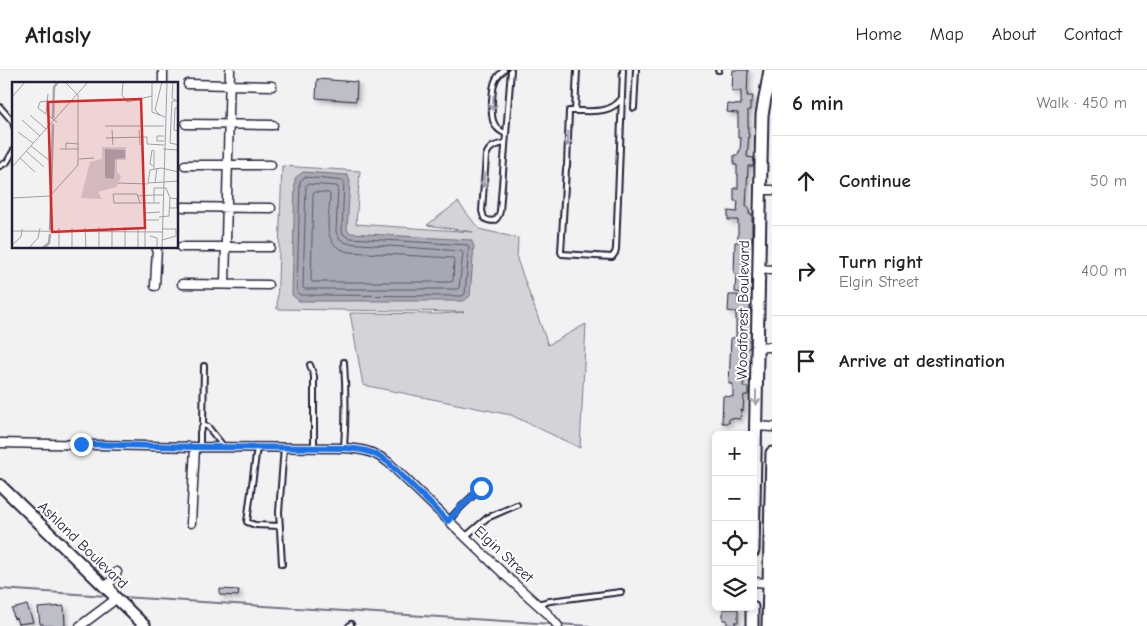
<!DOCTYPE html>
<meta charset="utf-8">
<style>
:root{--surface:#fff;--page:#f6f6f6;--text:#222;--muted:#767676;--line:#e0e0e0}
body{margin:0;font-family:"Comic Neue",sans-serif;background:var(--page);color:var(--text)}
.controls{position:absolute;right:15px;bottom:15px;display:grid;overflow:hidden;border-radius:8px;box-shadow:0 2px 8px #0003}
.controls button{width:45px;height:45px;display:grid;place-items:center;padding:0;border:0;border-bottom:1px solid var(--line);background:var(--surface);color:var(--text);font:25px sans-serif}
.stop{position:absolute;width:15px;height:15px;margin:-11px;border:4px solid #1a73e8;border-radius:50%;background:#fff}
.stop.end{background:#1a73e8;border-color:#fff;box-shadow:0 1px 5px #0008}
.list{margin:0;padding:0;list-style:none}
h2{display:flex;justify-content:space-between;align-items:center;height:65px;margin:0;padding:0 20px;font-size:21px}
h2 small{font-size:16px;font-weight:400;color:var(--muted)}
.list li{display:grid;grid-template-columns:32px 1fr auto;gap:15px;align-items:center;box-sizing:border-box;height:90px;padding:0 20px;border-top:1px solid var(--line)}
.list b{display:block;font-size:19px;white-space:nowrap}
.list p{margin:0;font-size:16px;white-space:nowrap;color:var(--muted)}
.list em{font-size:16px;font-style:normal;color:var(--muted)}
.icon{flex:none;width:28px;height:28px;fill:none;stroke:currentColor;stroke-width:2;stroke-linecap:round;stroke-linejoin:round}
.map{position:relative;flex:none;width:772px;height:556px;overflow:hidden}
header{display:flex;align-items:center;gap:30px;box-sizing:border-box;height:70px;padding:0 25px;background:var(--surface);border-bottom:1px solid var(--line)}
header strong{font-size:24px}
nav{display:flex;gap:28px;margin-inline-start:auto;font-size:18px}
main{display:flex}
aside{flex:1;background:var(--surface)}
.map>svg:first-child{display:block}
.green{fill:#d3d3d8;stroke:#7a7a8a}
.water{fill:#a8a8b2;stroke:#727282}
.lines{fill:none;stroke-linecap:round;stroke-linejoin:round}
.shore{stroke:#58586b;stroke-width:1}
.stream{stroke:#727282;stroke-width:2}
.building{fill:#bebec6;stroke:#22223b;filter:url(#shadow)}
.service-casing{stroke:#22223b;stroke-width:8}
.minor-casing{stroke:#22223b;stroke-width:11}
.tertiary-casing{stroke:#22223b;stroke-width:14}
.secondary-casing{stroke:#22223b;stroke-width:15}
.service{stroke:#fff;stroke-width:4}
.minor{stroke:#fff;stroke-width:8}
.tertiary{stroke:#fff;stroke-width:10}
.secondary{stroke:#fff;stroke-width:11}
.oneway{stroke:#9c9ca7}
.route{stroke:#1a73e8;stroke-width:6}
.labels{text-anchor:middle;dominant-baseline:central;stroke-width:4;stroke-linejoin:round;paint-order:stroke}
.street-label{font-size:15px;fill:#22223b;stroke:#fff}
.inset-river{fill:none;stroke:#a8a8b2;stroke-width:2.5}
.inset-road{fill:none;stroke:#9f9fa9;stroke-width:1}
.view{fill:#d62828;fill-opacity:0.15;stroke:#d62828;stroke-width:2.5}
.inset-edge{fill:none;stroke:#22223b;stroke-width:2.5}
</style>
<header>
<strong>Atlasly</strong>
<nav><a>Home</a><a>Map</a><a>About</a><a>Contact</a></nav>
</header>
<main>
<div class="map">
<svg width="772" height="556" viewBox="0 0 772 556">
<defs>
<filter id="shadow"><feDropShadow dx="3" dy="3" stdDeviation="2.5" flood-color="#0004"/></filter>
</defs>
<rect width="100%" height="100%" fill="#f2f2f3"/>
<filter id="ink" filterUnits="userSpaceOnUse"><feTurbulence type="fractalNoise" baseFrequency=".02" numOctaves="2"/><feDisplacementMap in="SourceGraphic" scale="10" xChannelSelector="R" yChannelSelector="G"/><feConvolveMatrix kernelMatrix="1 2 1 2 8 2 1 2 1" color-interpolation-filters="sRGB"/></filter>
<g filter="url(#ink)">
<path class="green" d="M282 96 360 101 356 154 473 162 427 155 458 132 479 159 518 168 517 189 548 275 586 254 580 378 511 345 363 315 350 243 439 244 464 242 277 239Z"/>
<path class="water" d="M303 102 347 105 350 110 347 160 351 163 471 170 474 176 470 226 464 231H299L292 225 295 108Z"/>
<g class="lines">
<path class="shore" d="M305 107 344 111 342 160 343 164 349 168 468 175 469 178 465 224 462 226 300 225 297 222 300 112Z
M308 114 336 116 338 117 336 162 339 168 346 173 461 181 463 183 459 218 457 219H304L303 217 306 116Z
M316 122 328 123 330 124C330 146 319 177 350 182L453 188 454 190 453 211 450 212H312L311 210 313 124Z"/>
<path class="stream" d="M0 519 107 526
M122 527 552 554
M559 554 589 556"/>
</g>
<path class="building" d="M733 0H748L747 26H753L752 32H750V40H748V64H749L747 87 754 88 753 96H748L746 137H749V144H752V170H746V177H743L744 209H745V223L735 222 736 204H734L735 172H738V150H728V141L737 142 738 131H734V118H738V104H737V95H734V85H738L739 81H740L741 68H738V43L727 42 728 34 741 35V21H732Z
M317 9 357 12 356 31 316 28Z
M729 225H738V234H750V242H745L744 262 745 270H750V278H743L742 305H744L743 317H748V325H744L743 341 741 340 740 349 729 348V353H722L723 326 733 327V314H729L731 268H736V242L728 241Z
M220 519 239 520 238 526 220 525Z
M27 535 33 552 18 554 16 548 14 549 12 539Z
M64 536 65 556H43V554H40L38 538Z
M723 539H738V552H735V555H727V550H723Z"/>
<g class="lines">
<defs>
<path id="service" d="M504 0C501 3 498 5 496 9 492 16 490 46 494 53 496 59 501 61 506 64
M718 0H719
M622 28C609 46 589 40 569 41L567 96 566 99 561 182 562 184 612 187 615 183 616 179 623 0
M0 37 13 52 14 56
M634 38 636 0
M575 41 577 0
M505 73C496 75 489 76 486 86L482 141 484 148C493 154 498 150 500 141L511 0
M0 96 7 92 14 80
M310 295 314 306V377
M203 355 208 357 224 377
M200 377V362L203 355 204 296
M257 377 247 452 255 455 280 456
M344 378C346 349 346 321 344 292
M448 451 461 437 481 418
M465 467 487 448 517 435
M282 494 279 442 284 377
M537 534 550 531 621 522
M349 556 351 554"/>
<path id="minor" d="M163 14V0
M188 14 272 16
M186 54 273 55
M185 95H271
M761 120H772
M183 137 271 138
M181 177H270
M759 199 772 200
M182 214 268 215
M225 214 230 0
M155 216 157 178
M758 277H772
M756 356 772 357
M0 373 195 377 344 378C362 379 373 381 388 392L507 507 547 543 558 556
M191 453 195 377
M753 512 772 513
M80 556 112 532 115 527 109 514 117 502"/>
<path id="tertiary" d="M0 415 145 556"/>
<path id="secondary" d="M753 481 762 45 770 0
M752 556V537
M768 556 772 383"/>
</defs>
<use href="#service" class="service-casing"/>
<use href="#minor" class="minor-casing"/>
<use href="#tertiary" class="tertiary-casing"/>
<use href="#secondary" class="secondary-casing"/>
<use href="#service" class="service"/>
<use href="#minor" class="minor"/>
<use href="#tertiary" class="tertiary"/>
<use href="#secondary" class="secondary"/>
</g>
<defs><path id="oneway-shaft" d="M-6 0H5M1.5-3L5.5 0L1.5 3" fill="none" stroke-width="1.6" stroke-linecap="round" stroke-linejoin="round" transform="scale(1.25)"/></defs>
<g class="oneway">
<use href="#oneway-shaft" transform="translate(493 33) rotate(94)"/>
<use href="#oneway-shaft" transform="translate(568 69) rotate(92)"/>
<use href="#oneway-shaft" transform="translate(484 110) rotate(94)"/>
<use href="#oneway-shaft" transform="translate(756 328) rotate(91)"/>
</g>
</g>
<g class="lines" filter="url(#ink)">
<path class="route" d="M81 374 196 377 344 378C362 379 373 381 388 392L448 451 461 437 481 418"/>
</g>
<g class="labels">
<g class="street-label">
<text transform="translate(743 240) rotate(-89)">Woodforest Boulevard</text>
<text transform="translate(83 475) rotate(44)">Ashland Boulevard</text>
<text transform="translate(504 484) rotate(43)">Elgin Street</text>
</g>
</g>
<g transform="translate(12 12)">
<rect width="166" height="166" fill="#f2f2f3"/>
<path d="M90 65H114V78H105V89L109 95 104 105 86 110 90 117 69 116 78 80 90 77Z" fill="#d3d3d8"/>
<path d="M93 67 113 68V76L103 77 102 97 93 96Z" fill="#a8a8b2"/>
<path class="inset-river" d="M41 36 42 5 46 0M39 111 41 42M38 148 39 115M31 166 37 161 38 152"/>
<path class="inset-road" d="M53 0 65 12M111 0 110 13 115 20 140 14M140 0V30L153 35M161 0 160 16 164 18M0 15 13 0M35 19 28 20 26 26 45 40M167 19H160L158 61 167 63M167 26H163L162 48 167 49M34 31 36 12M18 33 34 47M148 33 143 28 150 0M10 38 28 54M93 44H152M100 48 101 63M127 48 128 63M6 50 21 61M94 56 135 55V62L152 63M152 59H145V54H152M19 64 38 79M48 67H67M54 67V61L67 62M151 67 167 68M14 69 32 85M8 76 23 90M67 77 82 76M141 84 138 82 140 68 142 69V87M0 85 76 0M167 90 149 86 138 88 136 101 167 99M106 101 136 102M143 101 145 86M151 113H142V106H154L158 116 167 117M125 114 142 113V121M0 116 38 114 66 83V12M128 121 125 112H101L102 121H148M158 126H165V116M147 135 157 134 158 116M147 138H133V131L148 130M87 145V166M100 145V166M113 145V166M126 145V166M47 146V166M60 146V166M73 146 74 166M0 149 150 150M138 154 145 156V166M150 158 164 154V147H150M0 163 9 155 10 147M17 166 26 156 28 146M133 166V146M150 166 155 0"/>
<path class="view" d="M129 17 133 146 40 150 36 20Z"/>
<rect width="166" height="166" class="inset-edge"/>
</g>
</svg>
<div class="controls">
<button>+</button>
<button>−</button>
<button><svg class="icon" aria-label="locate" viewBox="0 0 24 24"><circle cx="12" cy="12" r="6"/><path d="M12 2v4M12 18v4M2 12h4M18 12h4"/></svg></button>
<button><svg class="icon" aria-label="layers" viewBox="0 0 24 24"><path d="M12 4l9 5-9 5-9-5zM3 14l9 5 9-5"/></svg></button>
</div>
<div class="stop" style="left:481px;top:418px"></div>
<div class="stop end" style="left:81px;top:374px"></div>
</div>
<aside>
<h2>6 min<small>Walk · 450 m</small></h2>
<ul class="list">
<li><svg class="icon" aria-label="ahead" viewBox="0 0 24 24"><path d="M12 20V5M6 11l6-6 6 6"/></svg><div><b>Continue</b></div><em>50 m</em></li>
<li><svg class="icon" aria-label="right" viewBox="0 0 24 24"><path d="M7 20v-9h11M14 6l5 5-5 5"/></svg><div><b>Turn right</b><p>Elgin Street</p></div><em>400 m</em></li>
<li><svg class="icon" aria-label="arrive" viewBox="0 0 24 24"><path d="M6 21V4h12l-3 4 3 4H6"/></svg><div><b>Arrive at destination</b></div></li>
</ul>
</aside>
</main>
